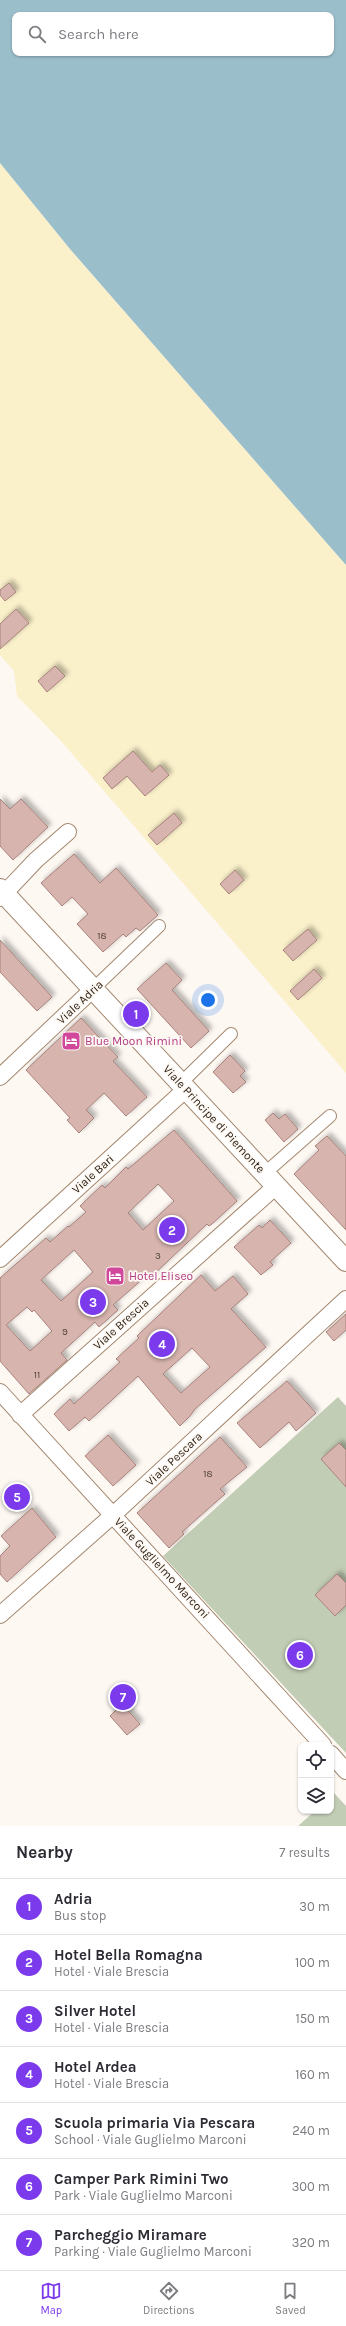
<!DOCTYPE html>
<meta charset="utf-8">
<style>
:root{--surface:#fff;--page:#f7f7f7;--text:#2b2b33;--muted:#7c7c81;--line:#e1e1e2;--accent:#7c3aed}
body{margin:0;font-family:Karla,sans-serif;background:var(--page);color:var(--text)}
.controls{position:absolute;right:12px;bottom:12px;display:grid;overflow:hidden;border-radius:8px;box-shadow:0 1px 3px #0004}
.controls button{width:36px;height:36px;display:grid;place-items:center;padding:0;border:0;border-bottom:1px solid var(--line);background:var(--surface);color:var(--text);font:20px sans-serif}
.you{position:absolute;left:208px;top:1000px;width:14px;height:14px;margin:-10px;border:3px solid #fff;border-radius:50%;background:#1a73e8;box-shadow:0 0 0 6px #1a73e833}
.badge{display:grid;place-items:center;width:26px;height:26px;border-radius:50%;background:var(--accent);color:#fff;font-size:13px;font-weight:700}
.pin{position:absolute;translate:-50% -50%;border:2px solid #fff;box-shadow:0 1px 4px #0006}
.list{margin:0;padding:0;list-style:none}
h2{display:flex;justify-content:space-between;align-items:center;height:52px;margin:0;padding:0 16px;font-size:17px}
h2 small{font-size:13px;font-weight:400;color:var(--muted)}
.list li{display:grid;grid-template-columns:26px 1fr auto;gap:12px;align-items:center;box-sizing:border-box;height:56px;padding:0 16px;border-top:1px solid var(--line)}
.list b{display:block;font-size:15px;white-space:nowrap}
.list p{margin:0;font-size:13px;white-space:nowrap;color:var(--muted)}
.list em{font-size:13px;font-style:normal;color:var(--muted)}
.icon{flex:none;width:22px;height:22px;fill:none;stroke:currentColor;stroke-width:2;stroke-linecap:round;stroke-linejoin:round}
.map{position:relative;flex:none;width:346px;height:1826px;overflow:hidden}
.search{position:absolute;background:var(--surface);box-shadow:0 1px 3px #0004;left:12px;right:12px;top:12px;height:44px;display:flex;align-items:center;gap:10px;box-sizing:border-box;padding:0 14px;border-radius:8px;color:var(--muted);font-size:15px}
.sheet{height:444px;background:var(--surface)}
nav{display:flex;justify-content:space-around;align-items:center;box-sizing:border-box;height:56px;border-top:1px solid var(--line);background:var(--surface);font-size:11px;color:var(--muted)}
nav a{display:grid;justify-items:center;gap:2px}
nav .on{color:var(--accent)}
.map>svg:first-child{display:block}
.green{fill:#c2cdb5}
.sand{fill:#faf0ca}
.water{fill:#9bbecb;fill-rule:evenodd}
.building{fill:#d7b4ae;stroke:#a8827c;fill-rule:evenodd;filter:url(#shadow)}
.lines{fill:none;stroke-linecap:round;stroke-linejoin:round}
.pedestrian-casing{stroke:#a38870;stroke-width:14}
.minor-casing{stroke:#a38870;stroke-width:18}
.tertiary-casing{stroke:#a38870;stroke-width:22}
.pedestrian{stroke:#fff;stroke-width:12}
.minor{stroke:#fff;stroke-width:16}
.tertiary{stroke:#fff;stroke-width:20}
.labels{text-anchor:middle;dominant-baseline:central;stroke-width:3.5;stroke-linejoin:round;paint-order:stroke}
.number-label{font-size:10px;fill:#54443a}
.street-label{font-size:12px;fill:#281e14;stroke:#fef8f3}
.hotel-label{font-size:12px;fill:#b23c85;stroke:#fef8f3;text-anchor:start}
</style>
<div class="map">
<svg width="346" height="1826" viewBox="0 0 346 1826">
<defs>
<filter id="shadow"><feDropShadow dx="3.5" dy="-3.5" stdDeviation="2" flood-color="#0004"/></filter>
</defs>
<rect width="100%" height="100%" fill="#fef8f3"/>
<path class="green" d="M338 1397 346 1406V1753L163 1556Z
M334 1793 346 1806V1826H298L315 1811H331V1796Z"/>
<path class="sand" d="M0 163 70 249 346 565V1073L61 741 17 696 14 671 0 655Z"/>
<path class="water" d="M0 0H346V565L70 249 0 163ZM15 15H331V53H15Z"/>
<path class="building" d="M9 583 16 592 5 601 0 595V590Z
M16 609 29 623 0 649V624Z
M55 666 65 676 47 692 38 681Z
M133 751 152 772 160 765 169 775 145 796 127 776 112 789 103 778Z
M0 799 10 809 21 799 48 827 13 860 0 846Z
M174 813 182 823 157 845 148 835Z
M74 854 100 883 116 868 158 915 140 931 136 928 126 937 123 934 103 952 77 924 88 914 72 897 62 906 41 883Z
M235 870 244 880 229 894 220 884Z
M308 929 317 940 293 961 283 950Z
M0 940 52 997 37 1011 0 972Z
M166 963 182 980 172 990 209 1031 191 1048 137 989Z
M314 969 322 978 298 1000 290 991Z
M81 1018 118 1057 113 1061 147 1097 126 1116 104 1093 86 1110 94 1118 79 1133 67 1120 70 1118 26 1070Z
M230 1055 245 1071 240 1076 246 1082 233 1093 213 1072Z
M273 1113 279 1119 285 1114 298 1129 284 1142 265 1120Z
M174 1130 237 1201 212 1224 209 1226 207 1224 149 1279 146 1276 113 1305 118 1310 99 1327 95 1322 61 1353 67 1360 29 1394 0 1361V1278L46 1238 50 1242 68 1226 69 1227 86 1212 80 1206 102 1185 105 1188 126 1167 128 1169ZM158 1184 174 1201 143 1230 128 1213ZM74 1250 93 1272 61 1301 41 1280ZM27 1307 32 1312 34 1310 52 1331 30 1351 6 1325Z
M327 1136 346 1156V1230L294 1174 319 1150 315 1146Z
M270 1220 291 1243 270 1262 273 1265 261 1275 234 1247 259 1225 262 1228Z
M201 1275 215 1291 233 1276 248 1294 231 1309 266 1347 195 1409 190 1416 180 1426 138 1376 89 1421 85 1417 69 1431 54 1414 70 1399 74 1404 120 1362 116 1359 139 1338 137 1336ZM192 1348 210 1367 181 1393 163 1374Z
M346 1314V1330L334 1341 326 1332Z
M287 1381 316 1413 296 1431 289 1422 260 1448 237 1423Z
M108 1435 136 1465 113 1486 85 1456Z
M220 1437 247 1467 220 1489 225 1494 182 1532 184 1534 169 1548 137 1513Z
M339 1443 346 1450V1487L321 1459Z
M32 1508 56 1537 7 1582 0 1574V1556L10 1546 1 1536Z
M337 1574 346 1583V1605L335 1616 315 1595Z
M122 1704 140 1724 127 1735 110 1716Z"/>
<g class="lines">
<defs>
<path id="pedestrian" d="M93 989 159 926
M181 1083 231 1034
M264 1174 330 1116"/>
<path id="minor" d="M0 898 36 860 68 832
M0 1077 93 989
M0 1259 186 1089
M0 1392 323 1745
M20 1415 276 1186
M0 1615 113 1515 346 1299
M331 1754 346 1771"/>
<path id="tertiary" d="M0 889 346 1261"/>
</defs>
<use href="#pedestrian" class="pedestrian-casing"/>
<use href="#minor" class="minor-casing"/>
<use href="#tertiary" class="tertiary-casing"/>
<use href="#pedestrian" class="pedestrian"/>
<use href="#minor" class="minor"/>
<use href="#tertiary" class="tertiary"/>
</g>
<defs>
<symbol id="hotel-square" viewBox="-11 -11 22 22"><rect x="-9" y="-9" width="18" height="18" rx="4" fill="#d1479c" stroke="#fef8f3"/><path d="M-6-4.5h1.5V1H6V5H4.5V3h-9V5H-6ZM-4 0a1.8 1.8 0 1 1 3.6 0ZM.5 0V-2.5h3Q6-2.5 6 0Z" fill="#fff"/></symbol>
</defs>
<g fill-rule="evenodd">
<use href="#hotel-square" x="60" y="1030" width="22" height="22"/>
<use href="#hotel-square" x="104" y="1265" width="22" height="22"/>
</g>
<g class="labels">
<g class="number-label">
<text x="102" y="936">18</text>
<text x="158" y="1256">3</text>
<text x="65" y="1332">9</text>
<text x="37" y="1375">11</text>
<text x="208" y="1474">18</text>
</g>
<g class="street-label">
<text transform="translate(80 1002) rotate(-43)">Viale Adria</text>
<text transform="translate(214 1119) rotate(47)">Viale Principe di Piemonte</text>
<text transform="translate(93 1174) rotate(-42)">Viale Bari</text>
<text transform="translate(121 1324) rotate(-42)">Viale Brescia</text>
<text transform="translate(174 1459) rotate(-43)">Viale Pescara</text>
<text transform="translate(162 1568) rotate(47)">Viale Guglielmo Marconi</text>
</g>
<g class="hotel-label">
<text x="85" y="1041">Blue Moon Rimini</text>
<text x="129" y="1276">Hotel Eliseo</text>
</g>
</g>
</svg>
<div class="controls">
<button><svg class="icon" aria-label="locate" viewBox="0 0 24 24"><circle cx="12" cy="12" r="6"/><path d="M12 2v4M12 18v4M2 12h4M18 12h4"/></svg></button>
<button><svg class="icon" aria-label="layers" viewBox="0 0 24 24"><path d="M12 4l9 5-9 5-9-5zM3 14l9 5 9-5"/></svg></button>
</div>
<div class="you"></div>
<div class="pin badge" style="left:136px;top:1014px">1</div>
<div class="pin badge" style="left:172px;top:1230px">2</div>
<div class="pin badge" style="left:93px;top:1302px">3</div>
<div class="pin badge" style="left:162px;top:1344px">4</div>
<div class="pin badge" style="left:17px;top:1497px">5</div>
<div class="pin badge" style="left:300px;top:1655px">6</div>
<div class="pin badge" style="left:123px;top:1697px">7</div>
<div class="search"><svg class="icon" aria-label="search" viewBox="0 0 24 24"><circle cx="10" cy="10" r="6"/><path d="M15 15l6 6"/></svg>Search here</div>
</div>
<section class="sheet">
<h2>Nearby<small>7 results</small></h2>
<ul class="list">
<li><span class="badge">1</span><div><b>Adria</b><p>Bus stop</p></div><em>30 m</em></li>
<li><span class="badge">2</span><div><b>Hotel Bella Romagna</b><p>Hotel · Viale Brescia</p></div><em>100 m</em></li>
<li><span class="badge">3</span><div><b>Silver Hotel</b><p>Hotel · Viale Brescia</p></div><em>150 m</em></li>
<li><span class="badge">4</span><div><b>Hotel Ardea</b><p>Hotel · Viale Brescia</p></div><em>160 m</em></li>
<li><span class="badge">5</span><div><b>Scuola primaria Via Pescara</b><p>School · Viale Guglielmo Marconi</p></div><em>240 m</em></li>
<li><span class="badge">6</span><div><b>Camper Park Rimini Two</b><p>Park · Viale Guglielmo Marconi</p></div><em>300 m</em></li>
<li><span class="badge">7</span><div><b>Parcheggio Miramare</b><p>Parking · Viale Guglielmo Marconi</p></div><em>320 m</em></li>
</ul>
</section>
<nav>
<a class="on"><svg class="icon" aria-label="map" viewBox="0 0 24 24"><path d="M3 6l6-2 6 2 6-2v14l-6 2-6-2-6 2zM9 4v14M15 6v14"/></svg>Map</a>
<a><svg class="icon" aria-label="directions" viewBox="0 0 24 24"><path d="M12 3l9 9-9 9-9-9zM9 14v-3h6M13 9l2 2-2 2"/></svg>Directions</a>
<a><svg class="icon" aria-label="saved" viewBox="0 0 24 24"><path d="M7 4h10v16l-5-4-5 4z"/></svg>Saved</a>
</nav>
